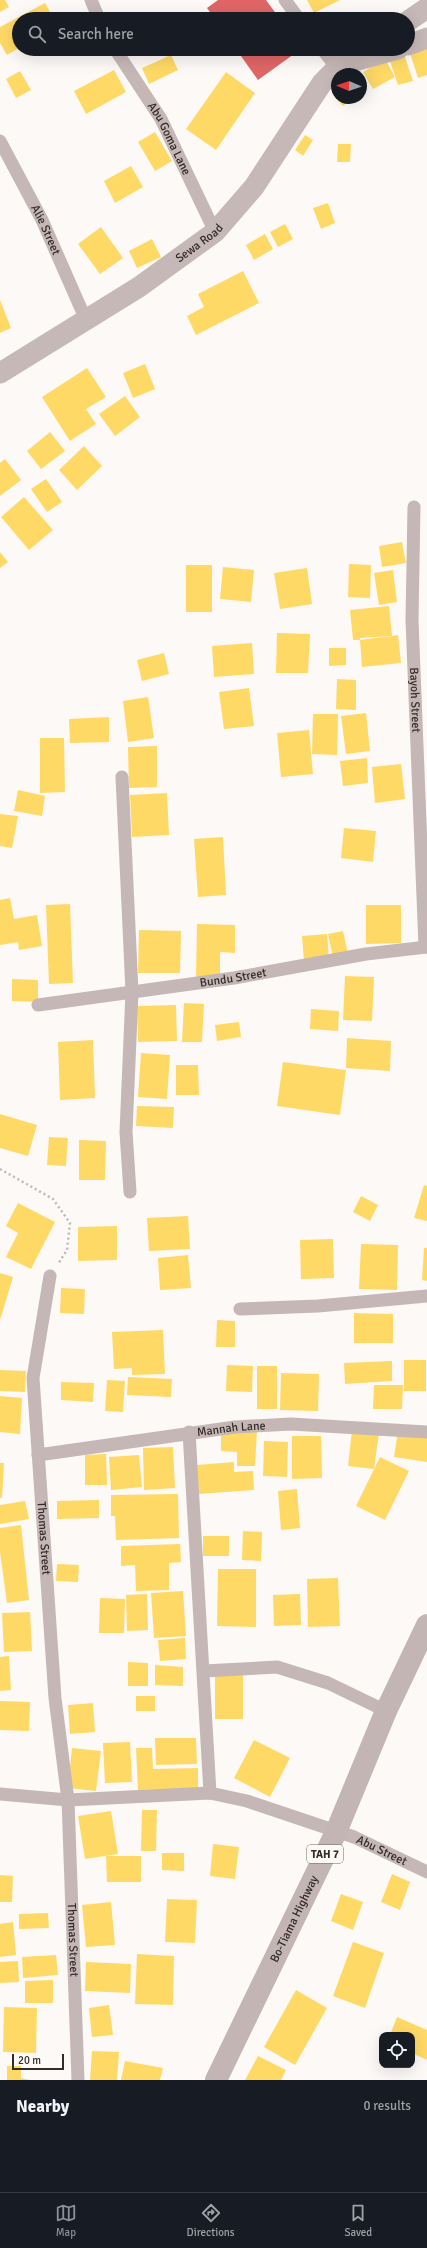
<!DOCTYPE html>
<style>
:root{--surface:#171b24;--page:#20242c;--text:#f1f3f6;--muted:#9ea1a6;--line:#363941;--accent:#8c9099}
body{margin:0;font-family:Signika,sans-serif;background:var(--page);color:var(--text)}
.controls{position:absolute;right:12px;bottom:12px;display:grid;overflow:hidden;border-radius:8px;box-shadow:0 4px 16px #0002}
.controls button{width:36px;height:36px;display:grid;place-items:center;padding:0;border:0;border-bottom:1px solid var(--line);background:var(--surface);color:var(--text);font:20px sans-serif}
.compass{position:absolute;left:331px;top:68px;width:36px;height:36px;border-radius:50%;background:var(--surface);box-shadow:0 4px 16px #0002;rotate:272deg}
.scale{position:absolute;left:12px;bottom:10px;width:52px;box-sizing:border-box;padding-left:4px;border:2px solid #322b26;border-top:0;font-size:11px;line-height:14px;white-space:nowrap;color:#322b26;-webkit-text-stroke:3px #fdf9f6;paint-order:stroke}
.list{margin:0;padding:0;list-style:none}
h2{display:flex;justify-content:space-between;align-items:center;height:52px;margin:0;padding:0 16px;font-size:17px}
h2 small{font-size:13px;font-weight:400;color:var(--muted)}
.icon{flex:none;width:22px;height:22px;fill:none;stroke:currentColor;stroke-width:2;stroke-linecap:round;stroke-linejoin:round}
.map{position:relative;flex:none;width:427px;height:2080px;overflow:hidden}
.search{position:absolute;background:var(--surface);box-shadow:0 4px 16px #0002;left:12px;right:12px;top:12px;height:44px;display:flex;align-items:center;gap:10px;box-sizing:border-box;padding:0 14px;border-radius:22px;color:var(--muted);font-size:15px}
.sheet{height:112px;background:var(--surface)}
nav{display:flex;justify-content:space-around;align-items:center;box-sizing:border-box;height:56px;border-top:1px solid var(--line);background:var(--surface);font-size:11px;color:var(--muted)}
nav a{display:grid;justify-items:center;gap:2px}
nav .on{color:var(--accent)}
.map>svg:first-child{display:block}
.homes{fill:#ffd966}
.shops{fill:#e06666}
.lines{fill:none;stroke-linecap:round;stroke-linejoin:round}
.path{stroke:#c0b8b6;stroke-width:2.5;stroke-dasharray:2 3;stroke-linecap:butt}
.minor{stroke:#c5b7b6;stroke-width:13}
.primary{stroke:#c6b8b7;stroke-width:21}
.trunk{stroke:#c3b5b4;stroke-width:22}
.labels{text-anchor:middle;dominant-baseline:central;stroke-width:4;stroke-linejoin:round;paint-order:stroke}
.shield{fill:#fdf9f6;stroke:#6f6964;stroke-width:1}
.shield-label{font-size:11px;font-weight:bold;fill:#322b26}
.street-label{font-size:12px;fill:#322b26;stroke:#fdf9f6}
</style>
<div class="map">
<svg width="427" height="2080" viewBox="0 0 427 2080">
<rect width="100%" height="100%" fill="#fcf9f7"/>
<path class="homes" d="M0 0H5L9 7 0 12Z
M307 0H340L314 13Z
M45 3 54 19H19V48L7 55 0 43V27Z
M427 48V75L418 78 410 53Z
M403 51 413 81 398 85 388 55Z
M171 55 178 70 149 84 142 68Z
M385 59 395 77 373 89 363 72Z
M114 70 126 92 86 114 74 91Z
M20 71 31 90 16 98 6 79Z
M226 72 255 93 216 150 186 129Z
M337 95V98H352L343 106 335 97Z
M155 132 172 161 155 171 138 142Z
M305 135 313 140 303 156 295 150Z
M338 144H351L350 162H337Z
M131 166 143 187 115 203 104 181Z
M328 203 335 223 321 229 313 208Z
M285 224 293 239 278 247 270 232Z
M101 227 123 258 100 274 78 244Z
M265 234 273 249 254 260 246 245Z
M152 239 161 257 137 268 129 251Z
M243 271 259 303 196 335 187 316 204 307 198 294Z
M0 300 11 328 0 333Z
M145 364 155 389 133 398 123 373Z
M87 368 106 397 86 409 96 424 70 441 42 397Z
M125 396 140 417 115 436 99 414Z
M50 432 65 451 41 469 27 451Z
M84 446 102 466 77 490 59 470Z
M5 459 21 480 0 496V463Z
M46 479 62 502 47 512 31 489Z
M24 497 53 530 29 550 1 517Z
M402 542 406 563 382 567 379 546Z
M0 552 8 562 0 568Z
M349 564 371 565 370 598 348 597Z
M186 565H212V612H186Z
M223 567 254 570 251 602 220 599Z
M307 568 312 604 280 609 274 573Z
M393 570 397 602 379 605 374 573Z
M389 606 392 636 360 638V640L392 636 398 635 401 663 362 667 360 640H353L350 610Z
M277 633 310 634 308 673H276Z
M252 643 254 674 214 677 212 646Z
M329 648H346V665L329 666Z
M164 653 169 674 142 681 137 660Z
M337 679 356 680V710L336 709Z
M249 688 254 726 224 729 219 692Z
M148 697 154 738 128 742 123 701Z
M366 713 370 751 346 754 341 716Z
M313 714H338L337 755 312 754Z
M109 717V742L70 743 69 719Z
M309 730 313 774 281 777 277 733Z
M40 738H64L65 792 40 793Z
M157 746V787L129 788 128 747Z
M367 758 368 783 343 786 340 761Z
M401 764 405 799 375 803 372 767Z
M18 790 45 796 42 816 14 811Z
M167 793 169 835 132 837 130 795Z
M0 814 18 816 12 848 0 846Z
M344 828 376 831 373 862 341 858Z
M223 837 226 895 198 897 194 839Z
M10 898 14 919 37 915 42 946 19 950 18 942 0 945V900Z
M70 904 73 983 49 984 46 905Z
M366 905H401V943L366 944Z
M197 924 235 925V953L220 952V977H196Z
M139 930 181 931 180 973H138Z
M343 931 348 954 333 957 328 934Z
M327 934 329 959 304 961 302 936Z
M345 976 374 977 372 1021 343 1020Z
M12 979 38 980V1002L12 1001Z
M184 1003 204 1004 202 1042H182Z
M176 1005 177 1041 138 1042 137 1006Z
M311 1009 339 1011 338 1031 310 1029Z
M239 1022 241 1037 217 1041 215 1025Z
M347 1038 391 1041 390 1071 346 1068Z
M93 1040 95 1098 60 1100 58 1042Z
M141 1053 170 1055 167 1099 138 1097Z
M283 1062 346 1070 340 1115 277 1106Z
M176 1065H198L199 1095H176Z
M137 1106 174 1107 173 1128 136 1126Z
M0 1114 37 1125 28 1156 0 1148Z
M49 1137 68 1138 66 1166 47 1165Z
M79 1140 106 1141 105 1180H79Z
M424 1185 427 1186V1221L414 1218Z
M361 1196 378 1205 370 1221 353 1212Z
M18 1203 55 1222 31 1269 6 1257 18 1233 6 1226Z
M188 1216 190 1249 149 1251 147 1218Z
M117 1226V1260L78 1261V1227Z
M333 1239 334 1278 301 1279 300 1240Z
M361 1244 398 1245 397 1290 359 1289Z
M424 1248H427V1281L422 1280Z
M188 1255 191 1288 160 1290 158 1258Z
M0 1273 13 1277 0 1320Z
M61 1288 85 1289 84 1314 60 1313Z
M354 1313 393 1314V1343H354Z
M217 1320 235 1321V1347H216Z
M163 1330 165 1374 132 1375V1368L114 1369 112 1332Z
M404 1360H426V1391H404Z
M392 1361V1381L345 1384 344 1363Z
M227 1365 253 1366 252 1392 226 1391Z
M257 1366H277V1409H257Z
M0 1370 26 1371 25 1392 0 1391Z
M281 1373 319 1374 318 1411 280 1410Z
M128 1377 172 1379 171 1397 127 1395Z
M107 1380 125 1381 123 1412 105 1411Z
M61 1382 94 1383 93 1402 61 1400Z
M374 1385H403L402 1409H373Z
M0 1396 22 1398 20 1434 0 1432Z
M221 1429 257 1430 255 1466H237V1452L221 1451Z
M352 1430 379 1433 374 1469 348 1466Z
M398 1431 427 1435V1462L394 1457Z
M292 1436H321L322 1478 292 1479Z
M264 1441 288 1442 287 1477 263 1476Z
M173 1447 175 1488 144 1490 143 1448Z
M106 1454 107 1485H85V1455Z
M139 1455 142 1487 111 1490 109 1457Z
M380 1457 409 1471 385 1520 356 1506Z
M234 1462V1472L253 1471 254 1490 199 1494 197 1465Z
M0 1463H4L2 1498H0Z
M297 1489 300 1528 281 1530 278 1491Z
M178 1494 179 1538 116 1540 115 1516H111V1495Z
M99 1500V1518L57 1519V1501Z
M25 1501 29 1519 0 1524V1505Z
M21 1525 29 1600 7 1603 0 1552V1528Z
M243 1531 262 1532 261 1561 242 1560Z
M203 1536H229V1556H203Z
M180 1544 181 1562 169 1563V1590L136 1591 135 1565 121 1566V1546Z
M57 1564 79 1565 78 1582 56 1581Z
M218 1569H256V1627L217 1626Z
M338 1578 340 1626 308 1627 307 1579Z
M183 1591 186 1636 154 1638 151 1593Z
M147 1594 148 1630 127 1631 126 1595Z
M300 1594 301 1625 274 1626 273 1595Z
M100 1598 125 1599 124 1633H99Z
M30 1612 32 1651 4 1652 2 1613Z
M185 1638 186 1659 160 1661 158 1640Z
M9 1656 11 1690 0 1691V1657Z
M128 1662 148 1663V1686H128Z
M155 1665 183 1667V1686L155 1685Z
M215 1675H243V1719H215Z
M136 1696H155V1711H136Z
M0 1701 30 1702 29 1731 0 1730Z
M93 1703 95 1732 70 1734 68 1705Z
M155 1738H196L197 1764 156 1765Z
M254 1740 290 1758 270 1797 234 1778Z
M130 1742 132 1782 105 1783 103 1743Z
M72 1748 101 1751 96 1791 68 1788Z
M136 1748H152L153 1769 198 1768V1788L138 1790Z
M142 1810H157L156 1851H141Z
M111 1811 118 1854 85 1859 78 1816Z
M213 1844 239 1847 235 1879 210 1876Z
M162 1853H184V1871L162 1870Z
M106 1856H141V1882H107Z
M392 1874 410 1882 400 1910 381 1902Z
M0 1875 13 1876 12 1902H0Z
M341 1894 363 1902 353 1930 331 1921Z
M167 1899 197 1900 195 1943 165 1942Z
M111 1902 115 1945 86 1947 82 1905Z
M48 1913 49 1928 19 1929V1914Z
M13 1922 16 1955 0 1957V1924Z
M353 1942 384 1953 365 2008 333 1996Z
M137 1954 174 1956 173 2005 135 2004Z
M56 1955 58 1975 23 1978 22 1957Z
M18 1961 19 1982 0 1983V1962Z
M86 1962 131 1964 130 1993 85 1991Z
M53 1980V2003H25V1981Z
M296 1990 327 2008 295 2065 264 2047Z
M109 2005 113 2035 92 2037 89 2008Z
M4 2007 37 2008 36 2053 3 2052Z
M397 2017 427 2030V2060L412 2053V2035H390Z
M92 2051 119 2052 117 2080H90Z
M258 2056 286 2070 281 2080H245Z
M125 2061 163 2068 160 2080H121Z
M7 2066H21V2078L30 2080H7Z"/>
<path class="shops" d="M218 0H266L280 19H215L207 8Z
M236 49H301L258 80Z"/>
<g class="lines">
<path class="path" d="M0 1169 53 1199 70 1223 67 1250 58 1264"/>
<g class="minor">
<path d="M91 0 99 19"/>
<path d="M285 0 299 19"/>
<path id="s1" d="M115 49 161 119 215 232"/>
<path d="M322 49 337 68"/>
<path id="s2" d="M0 141 42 220 86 320"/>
<path id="s3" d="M414 507 412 620 425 947"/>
<path d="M122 777 132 992 126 1132 130 1192"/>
<path id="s4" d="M38 1005 234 978 366 954 427 947"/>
<path id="s5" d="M50 1276 33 1378 55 1698 68 1800 78 2080"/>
<path d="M240 1309 318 1306 427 1296"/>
<path d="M189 1432 210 1793"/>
<path id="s6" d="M38 1455 235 1427 291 1424 427 1432"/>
<path d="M204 1671 277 1667 328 1683 386 1711"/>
<path id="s7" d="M0 1794 68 1800 210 1793 247 1801 354 1837 427 1872"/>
</g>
<g class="primary">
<path d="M408 21 427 8"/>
<path d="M408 45 427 38"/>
<path d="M355 61 398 49"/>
<path id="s8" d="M0 373 139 287 215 232 254 187 322 83 337 68 368 49"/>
</g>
<path class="trunk" id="s9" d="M216 2080 336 1832 386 1711 427 1625"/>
</g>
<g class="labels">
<rect class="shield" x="307" y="1845" width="36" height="18" rx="3"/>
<g class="shield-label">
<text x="325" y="1854">TAH 7</text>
</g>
<g class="street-label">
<text stroke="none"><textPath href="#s1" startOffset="105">Abu Goma Lane</textPath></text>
<text stroke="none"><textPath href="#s2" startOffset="100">Alie Street</textPath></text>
<text stroke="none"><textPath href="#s8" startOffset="238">Sewa Road</textPath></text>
<text stroke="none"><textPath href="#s3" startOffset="193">Bayoh Street</textPath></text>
<text stroke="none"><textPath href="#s4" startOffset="197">Bundu Street</textPath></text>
<text stroke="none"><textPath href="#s6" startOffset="195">Mannah Lane</textPath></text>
<text stroke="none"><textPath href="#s5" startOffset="264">Thomas Street</textPath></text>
<text stroke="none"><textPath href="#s7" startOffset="392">Abu Street</textPath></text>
<text stroke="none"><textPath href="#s9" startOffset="179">Bo-Tiama Highway</textPath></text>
<text stroke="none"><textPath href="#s5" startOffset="667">Thomas Street</textPath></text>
</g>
</g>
</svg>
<div class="controls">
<button><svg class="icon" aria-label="locate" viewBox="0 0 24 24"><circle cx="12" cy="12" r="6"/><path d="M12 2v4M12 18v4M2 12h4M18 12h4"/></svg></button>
</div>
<svg class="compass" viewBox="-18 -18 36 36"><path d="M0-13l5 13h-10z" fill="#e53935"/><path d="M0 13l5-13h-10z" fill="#9ea1a6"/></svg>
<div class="scale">20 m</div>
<div class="search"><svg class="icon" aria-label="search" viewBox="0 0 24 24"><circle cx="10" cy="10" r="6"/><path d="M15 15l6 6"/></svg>Search here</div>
</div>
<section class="sheet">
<h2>Nearby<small>0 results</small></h2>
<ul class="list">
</ul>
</section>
<nav>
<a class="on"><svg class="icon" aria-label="map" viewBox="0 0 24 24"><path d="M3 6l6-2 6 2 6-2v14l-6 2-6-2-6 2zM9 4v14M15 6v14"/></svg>Map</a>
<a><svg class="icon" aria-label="directions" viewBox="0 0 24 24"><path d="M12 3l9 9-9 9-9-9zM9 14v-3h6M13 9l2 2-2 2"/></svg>Directions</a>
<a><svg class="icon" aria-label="saved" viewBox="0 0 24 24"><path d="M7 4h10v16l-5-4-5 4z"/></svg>Saved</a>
</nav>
